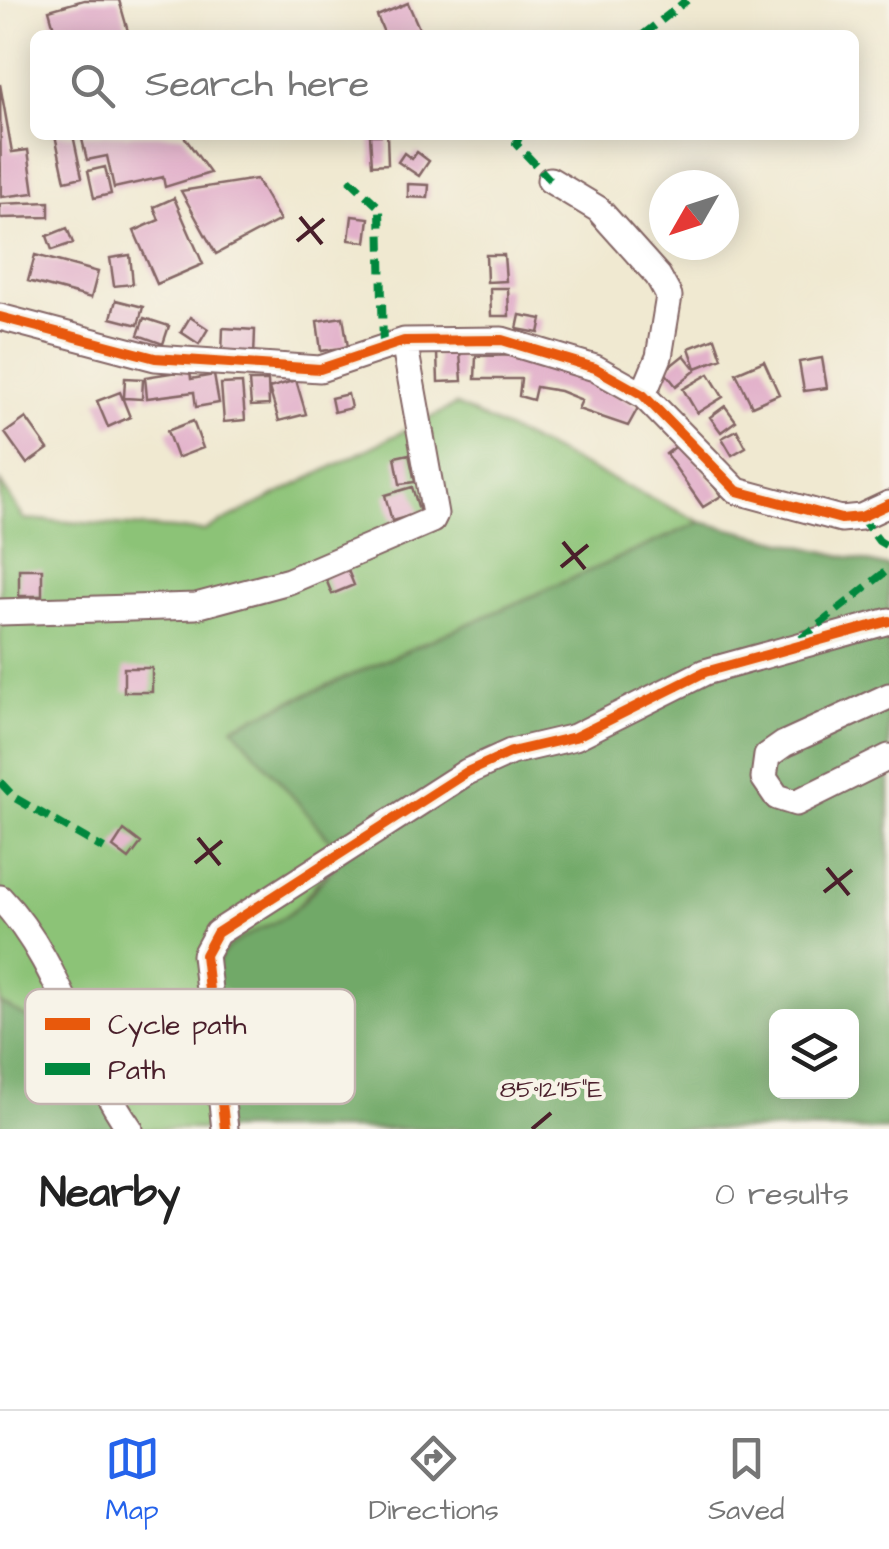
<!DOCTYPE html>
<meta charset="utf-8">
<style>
:root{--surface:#fff;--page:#f2f2f2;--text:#222;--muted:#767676;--line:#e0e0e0;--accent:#2563eb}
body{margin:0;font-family:"Architects Daughter",sans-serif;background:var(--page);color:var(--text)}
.controls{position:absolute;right:30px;bottom:30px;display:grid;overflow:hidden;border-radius:15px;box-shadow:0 5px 25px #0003}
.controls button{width:90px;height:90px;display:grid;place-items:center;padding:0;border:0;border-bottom:2px solid var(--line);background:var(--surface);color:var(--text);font:50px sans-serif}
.compass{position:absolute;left:649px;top:170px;width:90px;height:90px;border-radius:50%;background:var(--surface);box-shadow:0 5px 25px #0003;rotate:231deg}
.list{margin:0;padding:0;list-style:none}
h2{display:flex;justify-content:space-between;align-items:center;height:130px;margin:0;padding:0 40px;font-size:42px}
h2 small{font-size:32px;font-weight:400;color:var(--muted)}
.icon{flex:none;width:55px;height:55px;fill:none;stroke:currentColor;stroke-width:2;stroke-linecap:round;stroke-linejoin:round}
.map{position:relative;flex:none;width:889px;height:1129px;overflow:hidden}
.search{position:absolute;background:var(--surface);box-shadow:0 5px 25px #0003;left:30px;right:30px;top:30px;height:110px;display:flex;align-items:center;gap:25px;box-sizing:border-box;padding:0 35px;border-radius:15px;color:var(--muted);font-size:38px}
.sheet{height:280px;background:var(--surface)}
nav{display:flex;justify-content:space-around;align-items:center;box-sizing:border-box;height:140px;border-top:2px solid var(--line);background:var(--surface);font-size:28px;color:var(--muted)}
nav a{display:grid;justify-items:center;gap:5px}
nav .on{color:var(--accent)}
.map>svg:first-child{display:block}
.green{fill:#8cc377;stroke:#6b7151;stroke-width:2.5}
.forest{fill:#71a968;stroke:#5e644a;stroke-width:2.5;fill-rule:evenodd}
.building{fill:#e2b0ca}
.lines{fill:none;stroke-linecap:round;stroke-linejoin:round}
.minor-casing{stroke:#846665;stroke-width:29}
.minor{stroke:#fff;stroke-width:25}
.quiet{stroke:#00873e;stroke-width:8;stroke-dasharray:15 8;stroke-linecap:butt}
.cycleway-casing{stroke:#f7f3e8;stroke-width:16}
.cycleway{stroke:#e8590c;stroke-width:10}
.ticks{fill:none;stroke:#4a1f2b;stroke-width:4}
.key{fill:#f7f3e8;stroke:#c3b3af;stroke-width:2.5}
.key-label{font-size:28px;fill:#4a1f2b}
.ticks-label{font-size:25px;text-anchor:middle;fill:#4a1f2b;stroke:#f7f3e8;stroke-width:8;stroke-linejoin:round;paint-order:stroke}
</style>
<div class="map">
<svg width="889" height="1129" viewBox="0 0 889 1129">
<rect width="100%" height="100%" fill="#f7f3e8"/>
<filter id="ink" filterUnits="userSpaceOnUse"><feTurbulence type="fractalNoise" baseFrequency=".01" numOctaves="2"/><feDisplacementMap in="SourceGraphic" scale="20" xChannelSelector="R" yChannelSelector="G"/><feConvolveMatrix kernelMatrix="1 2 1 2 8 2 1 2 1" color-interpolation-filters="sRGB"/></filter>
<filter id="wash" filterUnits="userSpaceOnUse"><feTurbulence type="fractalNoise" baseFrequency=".0048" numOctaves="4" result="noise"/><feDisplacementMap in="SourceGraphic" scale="40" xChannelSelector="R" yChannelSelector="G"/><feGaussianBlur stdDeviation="2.25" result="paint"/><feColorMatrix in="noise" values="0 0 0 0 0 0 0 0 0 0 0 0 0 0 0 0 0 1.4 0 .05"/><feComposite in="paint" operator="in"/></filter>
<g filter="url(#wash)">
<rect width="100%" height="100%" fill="#f0e9d1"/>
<path class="green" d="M456 405 701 522 234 726 340 852C324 872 310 894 292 912 264 939 217 939 209 985 200 1033 222 1081 206 1129H123L61 1036 0 1003V482L24 519 204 531Z"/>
<path class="forest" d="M701 522 889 567V1129H207C222 1081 199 995 219 959 232 938 264 929 284 917 306 904 325 874 344 856L233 727ZM776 1016H852V1092H776Z
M0 1003 61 1036 123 1129H0Z"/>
<g id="blocks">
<path class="building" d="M84 0H119L129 35H56L49 10Z
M408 3 422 35H385L377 16Z
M0 84 12 152 28 150 34 193 1 197Z
M55 135H73L82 177 65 181Z
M81 135H183L210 173 165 187 163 177 114 188 107 156 87 160Z
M370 135H387L388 164 372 165Z
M417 152 429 161 419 176 398 162 404 153 412 159Z
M105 167 111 194 94 198 88 171Z
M256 179 280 220 216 254 181 191Z
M408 184 429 185 428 198 408 197Z
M174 198 203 264 157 284 134 231 159 220 154 207Z
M49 202V217L0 218V204Z
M352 216 369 218 366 242 349 240Z
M67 228 73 243 52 250 47 236Z
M35 255 98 272 91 298 28 281Z
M130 255 133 284 114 286 110 258Z
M486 255H504L506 281 487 282Z
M490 288H508L509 316H491Z
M116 300 143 307 138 325 111 318Z
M520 315 542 319 539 333 517 329Z
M190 317 208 329 199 344 181 332Z
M343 317 348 347 321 351 317 321Z
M144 318 169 326 163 344 138 335Z
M223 328 255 330 254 357 222 355Z
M715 338 722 358 696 368 689 348Z
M460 352 462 381 438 382 437 353Z
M531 355 568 368 639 406 628 426 578 409 582 400 560 391 536 387 533 400 519 396 521 379H475L476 356Z
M684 355 696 370 676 386 664 371Z
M822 358 827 388 804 391 799 362Z
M764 361 779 394 752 406 736 373Z
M190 370 191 379 214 375 219 403 196 407 194 392 147 398 145 377Z
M709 374 723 397 697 413 683 389Z
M125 378 143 379 142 399 124 398Z
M296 380 306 414 279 421 269 388Z
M249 381H268L269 405 251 406Z
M242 383 245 420 224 422 221 384Z
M120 392 130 417 108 427 97 401Z
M348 394 351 408 334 412 331 398Z
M725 406 736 421 721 432 710 417Z
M26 418 48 449 27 464 5 433Z
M193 421 203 448 177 458 167 431Z
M737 430 746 447 732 455 722 438Z
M683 441 721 496 703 507 666 454Z
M409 454 415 482 400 484 395 457Z
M412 487 420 513 392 521 385 495Z
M345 563 354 585 332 594 323 572Z
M19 569H42V596H19Z
M124 668H152V692H124Z
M124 830 141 843 129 859 113 847Z"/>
</g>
</g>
<g filter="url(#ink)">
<use href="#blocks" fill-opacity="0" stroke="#846665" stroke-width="2.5"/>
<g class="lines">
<defs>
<path id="minor" d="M550 180 598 209 658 276 669 296 659 357 643 395
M0 317 155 358 320 369 404 341 502 340 595 368 643 395 737 491 841 519 861 517 889 504
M0 612 196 606 289 581 432 520 435 514 404 341
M889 696 784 744 767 756 764 778 777 797 796 803 889 757
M0 898C63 964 78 1056 130 1129
M225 1129 205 955 217 933 467 772 511 752 575 737 705 672 889 621"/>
</defs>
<use href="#minor" class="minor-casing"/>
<use href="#minor" class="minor"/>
<path class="quiet" d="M643 35 687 0
M520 135 516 144 550 180
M349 179 380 208 383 347
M861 517 879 541 889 547
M801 639 889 569
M0 782 15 798 104 849"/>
<defs>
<path id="cycleway" d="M0 317 155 358 320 369 404 341 502 340 595 368 643 395 737 491 841 519 861 517 889 504
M225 1129 205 955 217 933 467 772 511 752 575 737 705 672 889 621"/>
</defs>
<use href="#cycleway" class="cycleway-casing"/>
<use href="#cycleway" class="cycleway"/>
</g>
</g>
<path class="ticks" d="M300 217 322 244M297 241 324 219M563 542 585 569M561 567 588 545M198 838 220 865M195 863 222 841M827 868 849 895M824 892 852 870M532 1129 551 1113"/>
<rect x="25" y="989" width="330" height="115" rx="15" class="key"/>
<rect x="45" y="1018" width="45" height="12" fill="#e8590c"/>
<rect x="45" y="1063" width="45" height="12" fill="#00873e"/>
<g class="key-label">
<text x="108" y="1034">Cycle path</text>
<text x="108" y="1079">Path</text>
</g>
<g class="ticks-label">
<text x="551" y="1097">85°12'15"E</text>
</g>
</svg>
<div class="controls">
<button><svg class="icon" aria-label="layers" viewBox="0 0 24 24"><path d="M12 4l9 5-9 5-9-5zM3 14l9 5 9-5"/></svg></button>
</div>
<svg class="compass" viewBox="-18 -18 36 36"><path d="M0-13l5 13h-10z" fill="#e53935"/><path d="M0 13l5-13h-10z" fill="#767676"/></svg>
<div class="search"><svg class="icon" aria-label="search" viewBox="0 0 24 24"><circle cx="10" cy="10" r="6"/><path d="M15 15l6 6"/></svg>Search here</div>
</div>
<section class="sheet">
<h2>Nearby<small>0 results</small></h2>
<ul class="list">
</ul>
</section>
<nav>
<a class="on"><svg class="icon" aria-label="map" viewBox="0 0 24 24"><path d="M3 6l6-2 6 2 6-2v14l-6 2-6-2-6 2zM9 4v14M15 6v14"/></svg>Map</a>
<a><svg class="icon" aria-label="directions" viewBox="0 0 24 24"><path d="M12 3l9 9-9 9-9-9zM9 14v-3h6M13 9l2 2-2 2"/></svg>Directions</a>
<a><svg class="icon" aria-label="saved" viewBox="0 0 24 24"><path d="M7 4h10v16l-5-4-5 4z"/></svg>Saved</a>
</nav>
